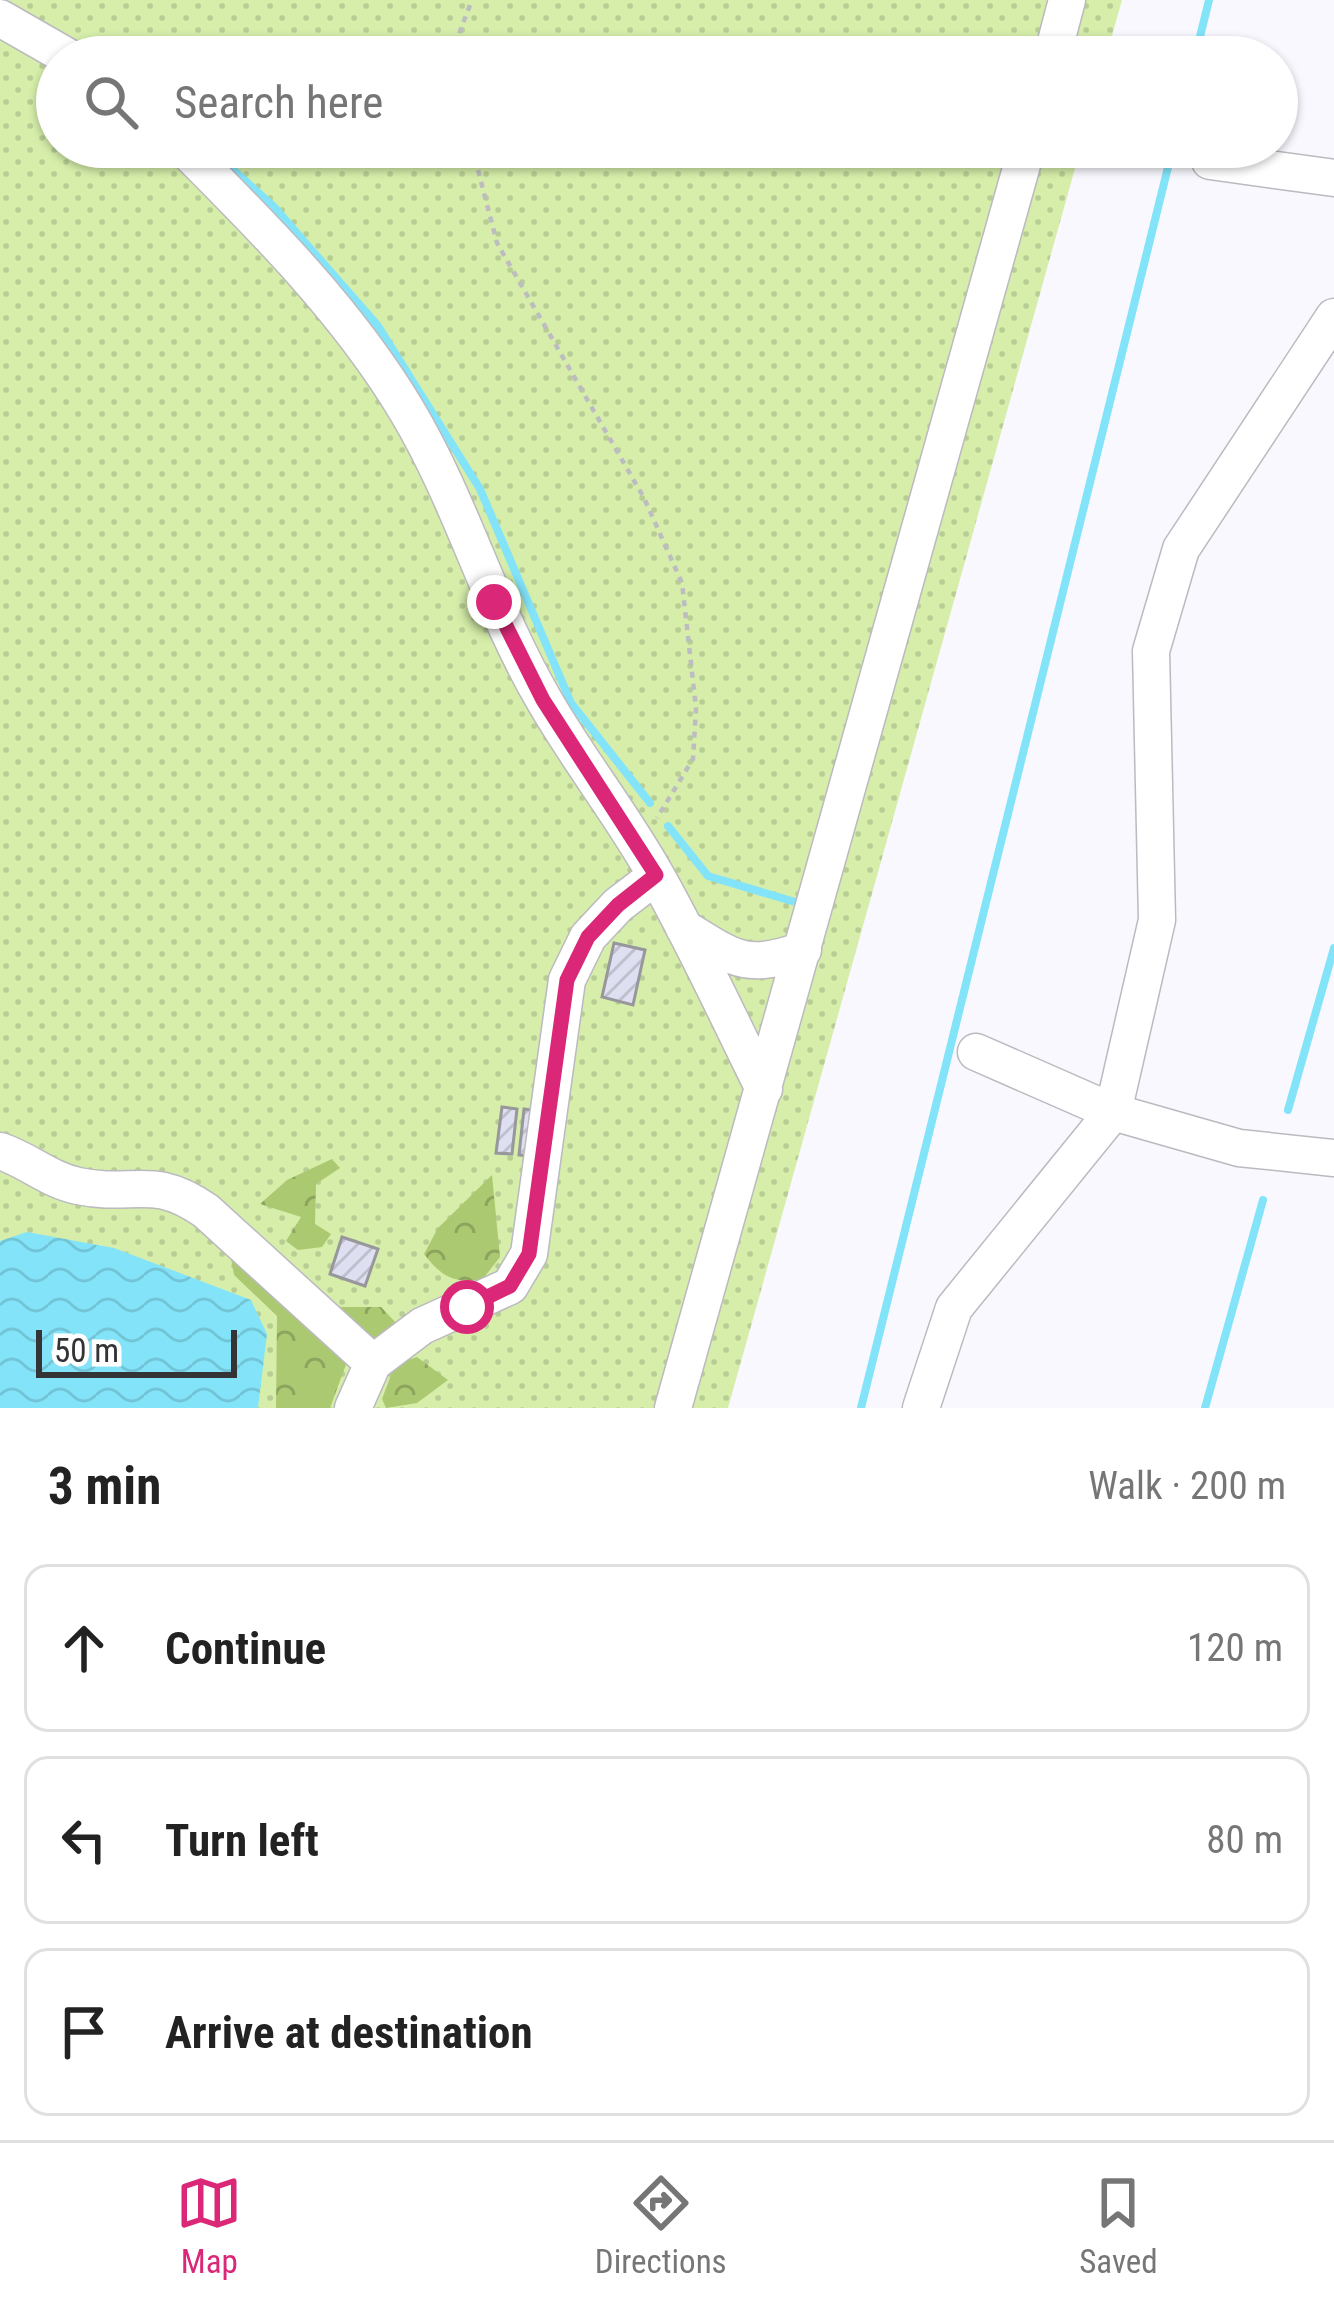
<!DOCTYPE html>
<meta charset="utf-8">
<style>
:root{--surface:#fff;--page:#f6f6f6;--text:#222;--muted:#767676;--line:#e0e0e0;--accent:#db2777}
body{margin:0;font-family:"Roboto Condensed",sans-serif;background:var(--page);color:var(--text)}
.scale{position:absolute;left:36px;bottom:30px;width:201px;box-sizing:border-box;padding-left:12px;border:6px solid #343436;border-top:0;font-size:33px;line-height:42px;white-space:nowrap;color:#343436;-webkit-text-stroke:9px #fff;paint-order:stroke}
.stop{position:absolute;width:36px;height:36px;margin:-27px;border:9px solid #db2777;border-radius:50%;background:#fff}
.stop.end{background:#db2777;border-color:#fff;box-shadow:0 3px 12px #0008}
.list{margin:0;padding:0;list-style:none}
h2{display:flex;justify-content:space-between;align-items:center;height:156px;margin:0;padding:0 48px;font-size:51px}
h2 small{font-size:39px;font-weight:400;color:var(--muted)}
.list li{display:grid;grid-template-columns:78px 1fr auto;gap:36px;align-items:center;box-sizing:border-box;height:168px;margin:0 24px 24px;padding:0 24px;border:3px solid var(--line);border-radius:24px}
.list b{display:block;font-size:45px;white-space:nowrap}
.list em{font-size:39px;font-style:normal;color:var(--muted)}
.icon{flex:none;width:66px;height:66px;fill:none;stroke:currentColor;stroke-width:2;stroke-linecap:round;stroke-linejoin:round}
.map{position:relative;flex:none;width:1334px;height:1408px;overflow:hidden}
.search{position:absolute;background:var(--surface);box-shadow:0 3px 9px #0004;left:36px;right:36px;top:36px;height:132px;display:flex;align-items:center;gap:30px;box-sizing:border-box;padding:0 42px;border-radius:66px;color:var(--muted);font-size:45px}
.sheet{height:732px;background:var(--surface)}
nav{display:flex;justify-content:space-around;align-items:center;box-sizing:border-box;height:168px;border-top:3px solid var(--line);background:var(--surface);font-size:33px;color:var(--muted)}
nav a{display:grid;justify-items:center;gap:6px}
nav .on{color:var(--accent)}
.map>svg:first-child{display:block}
.grass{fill:url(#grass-dots)}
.forest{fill:url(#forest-crowns)}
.water{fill:url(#water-waves)}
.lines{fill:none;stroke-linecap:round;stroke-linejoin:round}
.stream{stroke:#83e4f9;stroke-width:8}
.building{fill:url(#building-hatch);stroke:#97979c;stroke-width:3}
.minor-casing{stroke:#babac0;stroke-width:39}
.path{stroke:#bcbcc1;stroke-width:4.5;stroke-dasharray:6 6;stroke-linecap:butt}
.minor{stroke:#fff;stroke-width:36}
.route{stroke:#db2777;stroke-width:15}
</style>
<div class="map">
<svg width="1334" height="1408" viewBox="0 0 1334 1408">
<defs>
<pattern id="grass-dots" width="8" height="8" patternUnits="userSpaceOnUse" patternTransform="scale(3)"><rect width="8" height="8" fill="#d6eeaa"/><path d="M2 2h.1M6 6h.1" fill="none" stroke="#b8cd93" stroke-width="1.8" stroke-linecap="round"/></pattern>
<pattern id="forest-crowns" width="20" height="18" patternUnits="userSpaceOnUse" patternTransform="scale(3)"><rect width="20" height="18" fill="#abc970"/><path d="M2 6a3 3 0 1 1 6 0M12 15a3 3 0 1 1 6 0" fill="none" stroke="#8ca45d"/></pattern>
<pattern id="water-waves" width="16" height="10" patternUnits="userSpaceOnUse" patternTransform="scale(3)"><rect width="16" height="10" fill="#83e4f9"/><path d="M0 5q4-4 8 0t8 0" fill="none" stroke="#72c4d6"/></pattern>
<pattern id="building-hatch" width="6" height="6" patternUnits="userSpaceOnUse" patternTransform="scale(3)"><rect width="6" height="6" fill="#dedff0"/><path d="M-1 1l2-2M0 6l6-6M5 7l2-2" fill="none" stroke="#bfc0ce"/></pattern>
</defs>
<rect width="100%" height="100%" fill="#f8f8fe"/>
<path class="grass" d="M0 0H1122L1106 57H57V147H1081L728 1408H0Z"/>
<path class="forest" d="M332 1159 340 1168 316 1184 315 1224 331 1234 322 1247 298 1250 286 1241 301 1217 260 1204 287 1180Z
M492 1175 500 1257 482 1280C453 1283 442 1277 424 1254L438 1228Z
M229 1247 348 1359 330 1408H276L277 1316 234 1275Z
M337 1307H381L398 1325 368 1347Z
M417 1357 448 1380 417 1403 386 1408 382 1399 395 1364Z"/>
<path class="water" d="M27 1232 114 1248 251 1300 267 1334 258 1408H0V1241Z"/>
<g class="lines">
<path class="stream" d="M1195 57 1209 0
M209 148 274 207 378 326 480 489 571 703 650 803
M668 826 708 876 795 902
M1288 1110 1334 948
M861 1408 1173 147
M1205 1408 1263 1200"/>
</g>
<path class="building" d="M614 943 645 950 633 1005 602 997Z
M502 1107 517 1109 512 1154 496 1153Z
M524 1109 539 1111 535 1157 519 1155Z
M342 1237 378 1249 365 1286 330 1274Z"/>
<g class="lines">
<defs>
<path id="minor" d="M0 18 68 57
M1052 57 1067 0
M183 147C264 228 348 312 407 411 462 503 490 608 544 700 579 761 623 816 657 877 696 946 729 1019 764 1089
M1210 161 1334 178
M684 928C733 958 745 971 803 950
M976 1052 1113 1112 1239 1148 1334 1158
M0 1151C28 1160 49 1180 78 1186 135 1198 151 1173 206 1211L373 1363
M353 1408 373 1363 422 1326 510 1286 529 1254 567 980 588 937 618 905 656 876
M673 1408 1027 147
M921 1408 954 1308 1113 1112 1157 920 1151 651 1181 549 1334 317"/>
</defs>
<use href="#minor" class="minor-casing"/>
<path class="path" d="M456 57 460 31 472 0
M472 147 497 243 644 498 682 583 696 708 693 759 657 818"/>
<use href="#minor" class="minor"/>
</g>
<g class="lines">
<path class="route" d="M467 1307 510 1286 529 1254 567 980 588 937 618 905 656 875 543 700 494 602"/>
</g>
</svg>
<div class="scale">50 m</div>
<div class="stop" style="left:467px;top:1307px"></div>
<div class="stop end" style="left:494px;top:602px"></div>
<div class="search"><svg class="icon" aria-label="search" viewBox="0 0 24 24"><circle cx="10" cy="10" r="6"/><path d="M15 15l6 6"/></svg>Search here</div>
</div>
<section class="sheet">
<h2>3 min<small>Walk · 200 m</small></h2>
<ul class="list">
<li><svg class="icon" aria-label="ahead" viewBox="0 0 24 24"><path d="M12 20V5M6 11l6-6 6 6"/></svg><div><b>Continue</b></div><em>120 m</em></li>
<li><svg class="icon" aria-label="left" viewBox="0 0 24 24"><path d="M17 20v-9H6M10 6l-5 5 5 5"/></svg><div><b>Turn left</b></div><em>80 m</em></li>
<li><svg class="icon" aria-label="arrive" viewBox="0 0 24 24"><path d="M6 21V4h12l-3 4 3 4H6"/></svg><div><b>Arrive at destination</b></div></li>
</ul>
</section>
<nav>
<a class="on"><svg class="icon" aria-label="map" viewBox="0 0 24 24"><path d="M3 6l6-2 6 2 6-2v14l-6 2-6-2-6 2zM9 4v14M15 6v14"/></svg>Map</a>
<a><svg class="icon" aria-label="directions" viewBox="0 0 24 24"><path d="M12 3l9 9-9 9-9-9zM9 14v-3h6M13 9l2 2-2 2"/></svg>Directions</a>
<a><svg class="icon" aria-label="saved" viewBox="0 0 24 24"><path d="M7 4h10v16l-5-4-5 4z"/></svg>Saved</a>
</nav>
